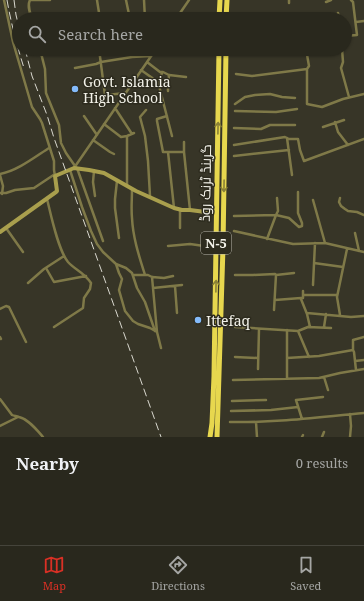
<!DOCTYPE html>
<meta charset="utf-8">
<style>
:root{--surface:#29281d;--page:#313026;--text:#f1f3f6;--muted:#a5a6a4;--line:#45443b;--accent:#d93025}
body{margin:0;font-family:"Noto Serif",Cairo,serif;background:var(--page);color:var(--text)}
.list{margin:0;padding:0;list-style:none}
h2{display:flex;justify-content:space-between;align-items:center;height:52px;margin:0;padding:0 16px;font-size:17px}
h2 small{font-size:13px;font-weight:400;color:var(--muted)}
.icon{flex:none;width:22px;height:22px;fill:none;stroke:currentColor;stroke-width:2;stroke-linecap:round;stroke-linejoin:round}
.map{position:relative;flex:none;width:364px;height:437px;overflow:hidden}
.search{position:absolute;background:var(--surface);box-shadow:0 1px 3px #0004;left:12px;right:12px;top:12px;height:44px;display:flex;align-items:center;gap:10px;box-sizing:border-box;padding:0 14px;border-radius:22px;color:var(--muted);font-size:15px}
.sheet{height:108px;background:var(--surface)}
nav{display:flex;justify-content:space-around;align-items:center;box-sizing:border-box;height:56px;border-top:1px solid var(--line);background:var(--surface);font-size:11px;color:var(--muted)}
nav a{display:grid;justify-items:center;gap:2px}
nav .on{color:var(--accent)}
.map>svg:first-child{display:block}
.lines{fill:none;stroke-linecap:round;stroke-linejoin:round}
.street{stroke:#7f7948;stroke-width:2.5}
.secondary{stroke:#a99f4d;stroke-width:4}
.highway{stroke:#e7d74e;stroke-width:5}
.rail{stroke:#dad9d0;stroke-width:1;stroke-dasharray:8 4;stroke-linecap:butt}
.oneway{stroke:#8a8136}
.poi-dot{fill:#84bbfb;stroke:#2d2b1e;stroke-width:1.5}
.labels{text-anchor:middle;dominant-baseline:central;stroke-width:3;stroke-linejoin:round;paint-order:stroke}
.shield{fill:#2d2b1e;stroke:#b8b6ac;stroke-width:1}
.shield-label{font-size:13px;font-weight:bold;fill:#f3f2e9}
.poi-label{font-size:14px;fill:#f3f2e9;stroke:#2d2b1e;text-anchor:start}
.street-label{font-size:14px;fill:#f3f2e9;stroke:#2d2b1e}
</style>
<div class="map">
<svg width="364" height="437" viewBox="0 0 364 437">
<rect width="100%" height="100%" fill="#373527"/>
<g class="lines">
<path class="street" d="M4 0 13 42 32 107 40 119 42 123 54 161V170L55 176
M30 0H50
M30 0C27 6 30 13 32 19
M97 0 100 19
M126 0 130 19
M144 0 145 19
M326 2 331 0
M289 3V0
M338 13 339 19
M176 19 189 0
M356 22 364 21
M345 36 357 35 353 2 351 0
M40 49 45 69 46 93 59 125 61 143 66 153 75 166
M99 49 105 95H107L125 93
M342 49 343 62 341 68 349 97
M147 62 160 72H163L169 75 186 77
M75 68 96 64 101 62 132 57 151 56
M307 69V104L322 107 343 99 364 94
M141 70 158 82 172 136
M236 74 252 76 307 69 309 66 306 49
M158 82 162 73
M168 91V85L169 75
M235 104 245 97 255 95 270 94 282 97 295 98
M115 108 132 134
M146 110 140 117 145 136 148 161 150 196
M235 111 276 112 297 109
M84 116 97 135
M167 116 157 119V121L163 152H184
M335 122 338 132 348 145
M104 124 121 137 127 136 134 133
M323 127 344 120
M234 128 261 129 270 125H295
M127 136V185
M287 138 292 175
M93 140 110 152 114 154
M184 142V152L190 210
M234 145 285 137 289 139H298L300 150 304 161 364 139
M168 152 174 208
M234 156 289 150
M74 168 156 49
M77 168 103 241
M70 170 82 207 91 231 97 244 103 252 116 264 119 273 122 279 119 290 125 311 133 321 138 324 150 328 157 332 161 348
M94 171 93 182 95 196
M0 174C17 171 35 157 49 148
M0 175 3 186 2 194
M117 181 115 199V208L119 238
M132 190C132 199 131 208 132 218 133 238 139 256 145 275
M0 193H6L15 190 34 188 55 174
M340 198 339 202 341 206 345 209 348 211 357 212 364 215
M47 199C51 215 58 250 68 262 75 270 84 272 91 283L90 289 84 298 83 308 54 327
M313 200 325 243
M180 209V228
M234 216 276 215 278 211 277 198
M6 228 23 252
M234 231 293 244 325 243 364 252
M355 233 359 251
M267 239 276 215 289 218 299 227 302 226V223L298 213V192
M168 246 190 244 211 247
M314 263 343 267
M116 264 126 268 132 273 137 288 145 302 155 331
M46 268 54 282 86 276
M133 275H148L152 277 164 278 173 276
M235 275H253L275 274 276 275 274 310
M276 275 294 273
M152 277 157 332
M28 283 44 269 64 256
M313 285 315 243
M175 286 177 313
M153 288 182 285
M303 295H337
M301 299 307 314 310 327
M275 300 301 298H303V291
M0 309 6 306 9 307 26 342
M307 313 351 317 364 316
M340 315 337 297 347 249
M235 327 298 331 309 357
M324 327 326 314
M298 331 308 327 331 328
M0 337 1 339
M353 350V340L364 337
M235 357 258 358
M287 358 319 356 353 350 354 352 356 370
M355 361 364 360
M258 369 259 329
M324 377 328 390
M287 378V330
M233 380 319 378 340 373 364 369
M0 399 12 415C14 416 16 416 19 417 28 419 37 430 43 437
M232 401 266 400
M231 411 271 410 298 407
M302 419 296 400 323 397
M230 422C275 423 319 417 364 413
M256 422 257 437
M0 426 18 417
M302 437 303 435
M322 437 324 432
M350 437 351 426 350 414"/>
<path class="secondary" d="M0 232 56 192 57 191 55 176 74 168 89 170 104 173 136 191 174 208 182 210H190L213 213"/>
<path class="highway" d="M219 19 220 0
M226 19 227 0
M210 437 212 423 214 376 219 49
M217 437 223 247 226 49"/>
<path class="rail" d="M7 0C11 23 17 46 24 68
M14 0 16 15 19 27
M25 49 32 76 47 115 54 138 161 437"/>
</g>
<defs><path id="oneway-shaft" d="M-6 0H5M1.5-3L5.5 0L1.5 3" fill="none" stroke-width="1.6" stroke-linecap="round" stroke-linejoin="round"/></defs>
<g class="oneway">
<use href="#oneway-shaft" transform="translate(218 128) rotate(-89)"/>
<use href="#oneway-shaft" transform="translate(224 186) rotate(91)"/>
<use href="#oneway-shaft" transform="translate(216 286) rotate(-89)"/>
</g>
<g class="poi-dot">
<circle cx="75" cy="89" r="4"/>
<circle cx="198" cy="320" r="4"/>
</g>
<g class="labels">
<rect class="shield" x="201" y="232" width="30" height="22" rx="3"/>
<g class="shield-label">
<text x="216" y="243">N-5</text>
</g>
<g class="poi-label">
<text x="83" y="81">Govt. Islamia<tspan x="83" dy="16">High School</tspan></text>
<text x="206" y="320">Ittefaq</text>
</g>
<g class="street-label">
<text transform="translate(205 183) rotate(-89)">گرینڈ ٹرنک روڈ</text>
</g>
</g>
</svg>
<div class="search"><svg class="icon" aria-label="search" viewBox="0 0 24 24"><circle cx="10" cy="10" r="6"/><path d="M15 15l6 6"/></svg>Search here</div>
</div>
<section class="sheet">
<h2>Nearby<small>0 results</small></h2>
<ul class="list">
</ul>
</section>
<nav>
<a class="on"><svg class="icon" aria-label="map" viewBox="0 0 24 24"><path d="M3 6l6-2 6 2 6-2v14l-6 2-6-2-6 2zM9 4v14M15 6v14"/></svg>Map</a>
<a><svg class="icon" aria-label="directions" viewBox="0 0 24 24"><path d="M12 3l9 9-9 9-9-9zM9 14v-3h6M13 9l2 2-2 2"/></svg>Directions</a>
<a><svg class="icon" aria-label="saved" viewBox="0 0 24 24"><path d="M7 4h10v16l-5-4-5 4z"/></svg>Saved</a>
</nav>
